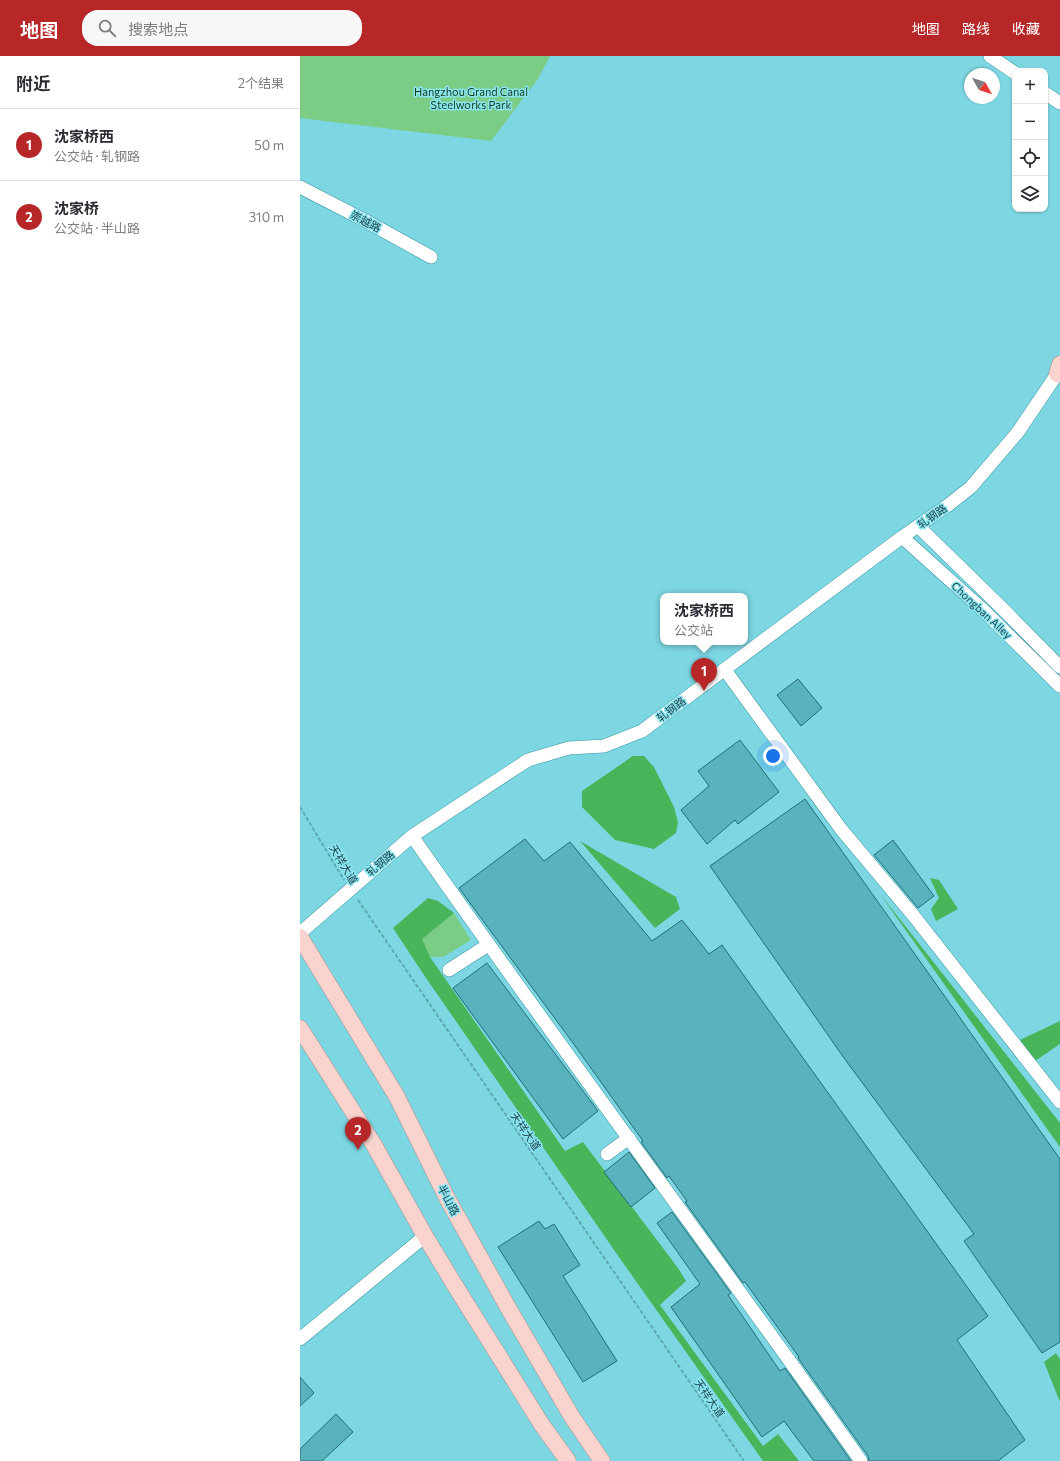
<!DOCTYPE html>
<html lang="zh">
<meta charset="utf-8">
<style>
:root{--surface:#fff;--page:#f7f7f7;--text:#2b2b33;--muted:#7c7c81;--line:#e1e1e2;--accent:#b72727}
body{margin:0;font-family:Commissioner,"Noto Sans SC",sans-serif;background:var(--page);color:var(--text)}
.controls{position:absolute;right:12px;top:12px;display:grid;overflow:hidden;border-radius:8px;box-shadow:0 1px 3px #0004}
.controls button{width:36px;height:36px;display:grid;place-items:center;padding:0;border:0;border-bottom:1px solid var(--line);background:var(--surface);color:var(--text);font:20px sans-serif}
.compass{position:absolute;left:664px;top:12px;width:36px;height:36px;border-radius:50%;background:var(--surface);box-shadow:0 1px 3px #0004;rotate:129deg}
.you{position:absolute;left:473px;top:700px;width:14px;height:14px;margin:-10px;border:3px solid #fff;border-radius:50%;background:#1a73e8;box-shadow:0 0 0 6px #1a73e833}
.badge{display:grid;place-items:center;width:26px;height:26px;border-radius:50%;background:var(--accent);color:#fff;font-size:13px;font-weight:700}
.pin{position:absolute;translate:-50% -33px;filter:drop-shadow(0 1px 2px #0008)}
.pin::after{content:'';position:absolute;top:21px;width:14px;height:12px;background:inherit;clip-path:polygon(0 0,100% 0,50% 100%)}
.popup{position:absolute;left:360px;top:537px;width:88px;height:52px;box-sizing:border-box;display:grid;place-content:center;border-radius:8px;background:var(--surface);filter:drop-shadow(0 1px 3px #0005);font-size:13px;white-space:nowrap;color:var(--muted)}
.popup b{font-size:15px;color:var(--text)}
.popup::after{content:'';position:absolute;left:50%;top:100%;margin-left:-8px;border:8px solid transparent;border-top-color:var(--surface)}
.list{margin:0;padding:0;list-style:none}
h2{display:flex;justify-content:space-between;align-items:center;height:52px;margin:0;padding:0 16px;font-size:17px}
h2 small{font-size:13px;font-weight:400;color:var(--muted)}
.list li{display:grid;grid-template-columns:26px 1fr auto;gap:12px;align-items:center;box-sizing:border-box;height:72px;padding:0 16px;border-top:1px solid var(--line)}
.list b{display:block;font-size:15px;white-space:nowrap}
.list p{margin:0;font-size:13px;white-space:nowrap;color:var(--muted)}
.list em{font-size:13px;font-style:normal;color:var(--muted)}
.icon{flex:none;width:22px;height:22px;fill:none;stroke:currentColor;stroke-width:2;stroke-linecap:round;stroke-linejoin:round}
.map{position:relative;flex:none;width:760px;height:1405px;overflow:hidden}
header{display:flex;align-items:center;gap:24px;box-sizing:border-box;height:56px;padding:0 20px;background:var(--accent);color:#fff}
header strong{font-size:19px}
nav{display:flex;gap:22px;margin-inline-start:auto;font-size:14px}
.search{width:280px;height:36px;background:var(--page);display:flex;align-items:center;gap:10px;box-sizing:border-box;padding:0 14px;border-radius:16px;color:var(--muted);font-size:15px}
main{display:flex}
aside{flex:1;background:var(--surface)}
.map>svg:first-child{display:block}
.green{fill:#7bcc84}
.forest{fill:#49b55a}
.building{fill:#59b3bf;stroke:#256c75}
.lines{fill:none;stroke-linecap:round;stroke-linejoin:round}
.minor-casing{stroke:#3694a0;stroke-width:14}
.major-casing{stroke:#a98e8a;stroke-width:17}
.path{stroke:#5ea8b1;stroke-width:2;stroke-dasharray:4 2;stroke-linecap:butt}
.minor{stroke:#fff;stroke-width:13}
.major{stroke:#f9d3ce;stroke-width:16}
.labels{text-anchor:middle;dominant-baseline:central;stroke-width:3;stroke-linejoin:round;paint-order:stroke}
.park-label{font-size:11px;fill:#113c18;stroke:#8ae5f1}
.street-label{font-size:11px;fill:#1d4348;stroke:#8ae5f1}
</style>
<header>
<strong>地图</strong>
<div class="search"><svg class="icon" aria-label="search" viewBox="0 0 24 24"><circle cx="10" cy="10" r="6"/><path d="M15 15l6 6"/></svg>搜索地点</div>
<nav><a>地图</a><a>路线</a><a>收藏</a></nav>
</header>
<main>
<aside>
<h2>附近<small>2个结果</small></h2>
<ul class="list">
<li><span class="badge">1</span><div><b>沈家桥西</b><p>公交站 · 轧钢路</p></div><em>50 m</em></li>
<li><span class="badge">2</span><div><b>沈家桥</b><p>公交站 · 半山路</p></div><em>310 m</em></li>
</ul>
</aside>
<div class="map">
<svg width="760" height="1405" viewBox="0 0 760 1405">
<rect width="100%" height="100%" fill="#7dd7e3"/>
<path class="green" d="M0 0H250L238 23 191 85 0 62Z
M154 857 171 884 143 901H130L121 883Z"/>
<path class="forest" d="M333 700H344L354 711 374 751 378 766 376 777 354 793 315 784 282 751V735Z
M280 785 376 841 380 853 355 872Z
M630 822 639 824 658 853 636 865 631 853 639 842Z
M580 838 760 1067V1091Z
M128 842 138 845 154 857 122 883 130 901 265 1095 283 1086 378 1212 386 1225 360 1249 463 1390 478 1378 499 1405H463L321 1204 124 919 93 872Z
M760 965V988L735 1005 720 984Z
M756 1297 760 1303V1346L744 1306Z"/>
<path class="building" d="M498 623 522 652 501 670 477 639Z
M440 684 479 736 438 768 435 764 407 788 381 754 409 730 398 715Z
M505 743 760 1103V1286L742 1297 664 1185 674 1178 544 1002 410 810Z
M225 783 244 805 270 786 352 885 382 864 409 898 422 889 688 1260 657 1284 725 1384 698 1405H569L568 1400 498 1302 499 1301 445 1226 443 1227 385 1146 387 1145 369 1120 367 1122 341 1086 343 1085 273 987 159 832Z
M593 784 634 840 618 852 574 799Z
M187 907 298 1055 263 1083 153 932Z
M329 1096 355 1132 331 1151 304 1116Z
M372 1156 431 1237 428 1239 480 1315 485 1312 551 1405H514L484 1365 462 1381 371 1251 400 1228 357 1167Z
M239 1165 245 1173 254 1168 280 1209 263 1220 317 1305 283 1326 198 1191Z
M0 1321 14 1337 0 1350Z
M36 1358 53 1376 22 1405H0V1393Z"/>
<g class="lines">
<defs>
<path id="minor" d="M690 0 715 17
M745 37 760 47
M0 131 64 164 131 201
M618 470 706 556 760 611
M602 481 681 552 760 630
M425 614 541 773 613 859 760 1046
M112 780C259 990 413 1196 561 1405
M0 877 112 780 228 704 269 692 304 690 342 675 602 481 647 450 671 431 718 376 757 318
M149 914 188 889
M307 1098 329 1082
M0 1283 125 1180"/>
<path id="major" d="M757 318 760 308
M0 881 97 1041 147 1142 210 1255 272 1361 302 1405
M0 972 74 1089 125 1180 159 1236 242 1369 268 1405"/>
</defs>
<use href="#minor" class="minor-casing"/>
<use href="#major" class="major-casing"/>
<path class="path" d="M0 751 44 824
M58 844 444 1405"/>
<use href="#minor" class="minor"/>
<use href="#major" class="major"/>
</g>
<g class="labels">
<g class="park-label">
<text x="171" y="35">Hangzhou Grand Canal<tspan x="171" dy="13">Steelworks Park</tspan></text>
</g>
<g class="street-label">
<text transform="translate(66 165) rotate(28)">崇越路</text>
<text transform="translate(632 460) rotate(-35)">轧钢路</text>
<text transform="translate(682 554) rotate(43)">Chongban Alley</text>
<text transform="translate(371 653) rotate(-37)">轧钢路</text>
<text transform="translate(80 807) rotate(-40)">轧钢路</text>
<text transform="translate(44 808) rotate(59)">天祥大道</text>
<text transform="translate(226 1075) rotate(55)">天祥大道</text>
<text transform="translate(149 1144) rotate(62)">半山路</text>
<text transform="translate(410 1342) rotate(55)">天祥大道</text>
</g>
</g>
</svg>
<div class="controls">
<button>+</button>
<button>−</button>
<button><svg class="icon" aria-label="locate" viewBox="0 0 24 24"><circle cx="12" cy="12" r="6"/><path d="M12 2v4M12 18v4M2 12h4M18 12h4"/></svg></button>
<button><svg class="icon" aria-label="layers" viewBox="0 0 24 24"><path d="M12 4l9 5-9 5-9-5zM3 14l9 5 9-5"/></svg></button>
</div>
<svg class="compass" viewBox="-18 -18 36 36"><path d="M0-13l5 13h-10z" fill="#e53935"/><path d="M0 13l5-13h-10z" fill="#7c7c81"/></svg>
<div class="you"></div>
<div class="pin badge" style="left:404px;top:635px">1</div>
<div class="popup"><b>沈家桥西</b>公交站</div>
<div class="pin badge" style="left:58px;top:1094px">2</div>
</div>
</main>
